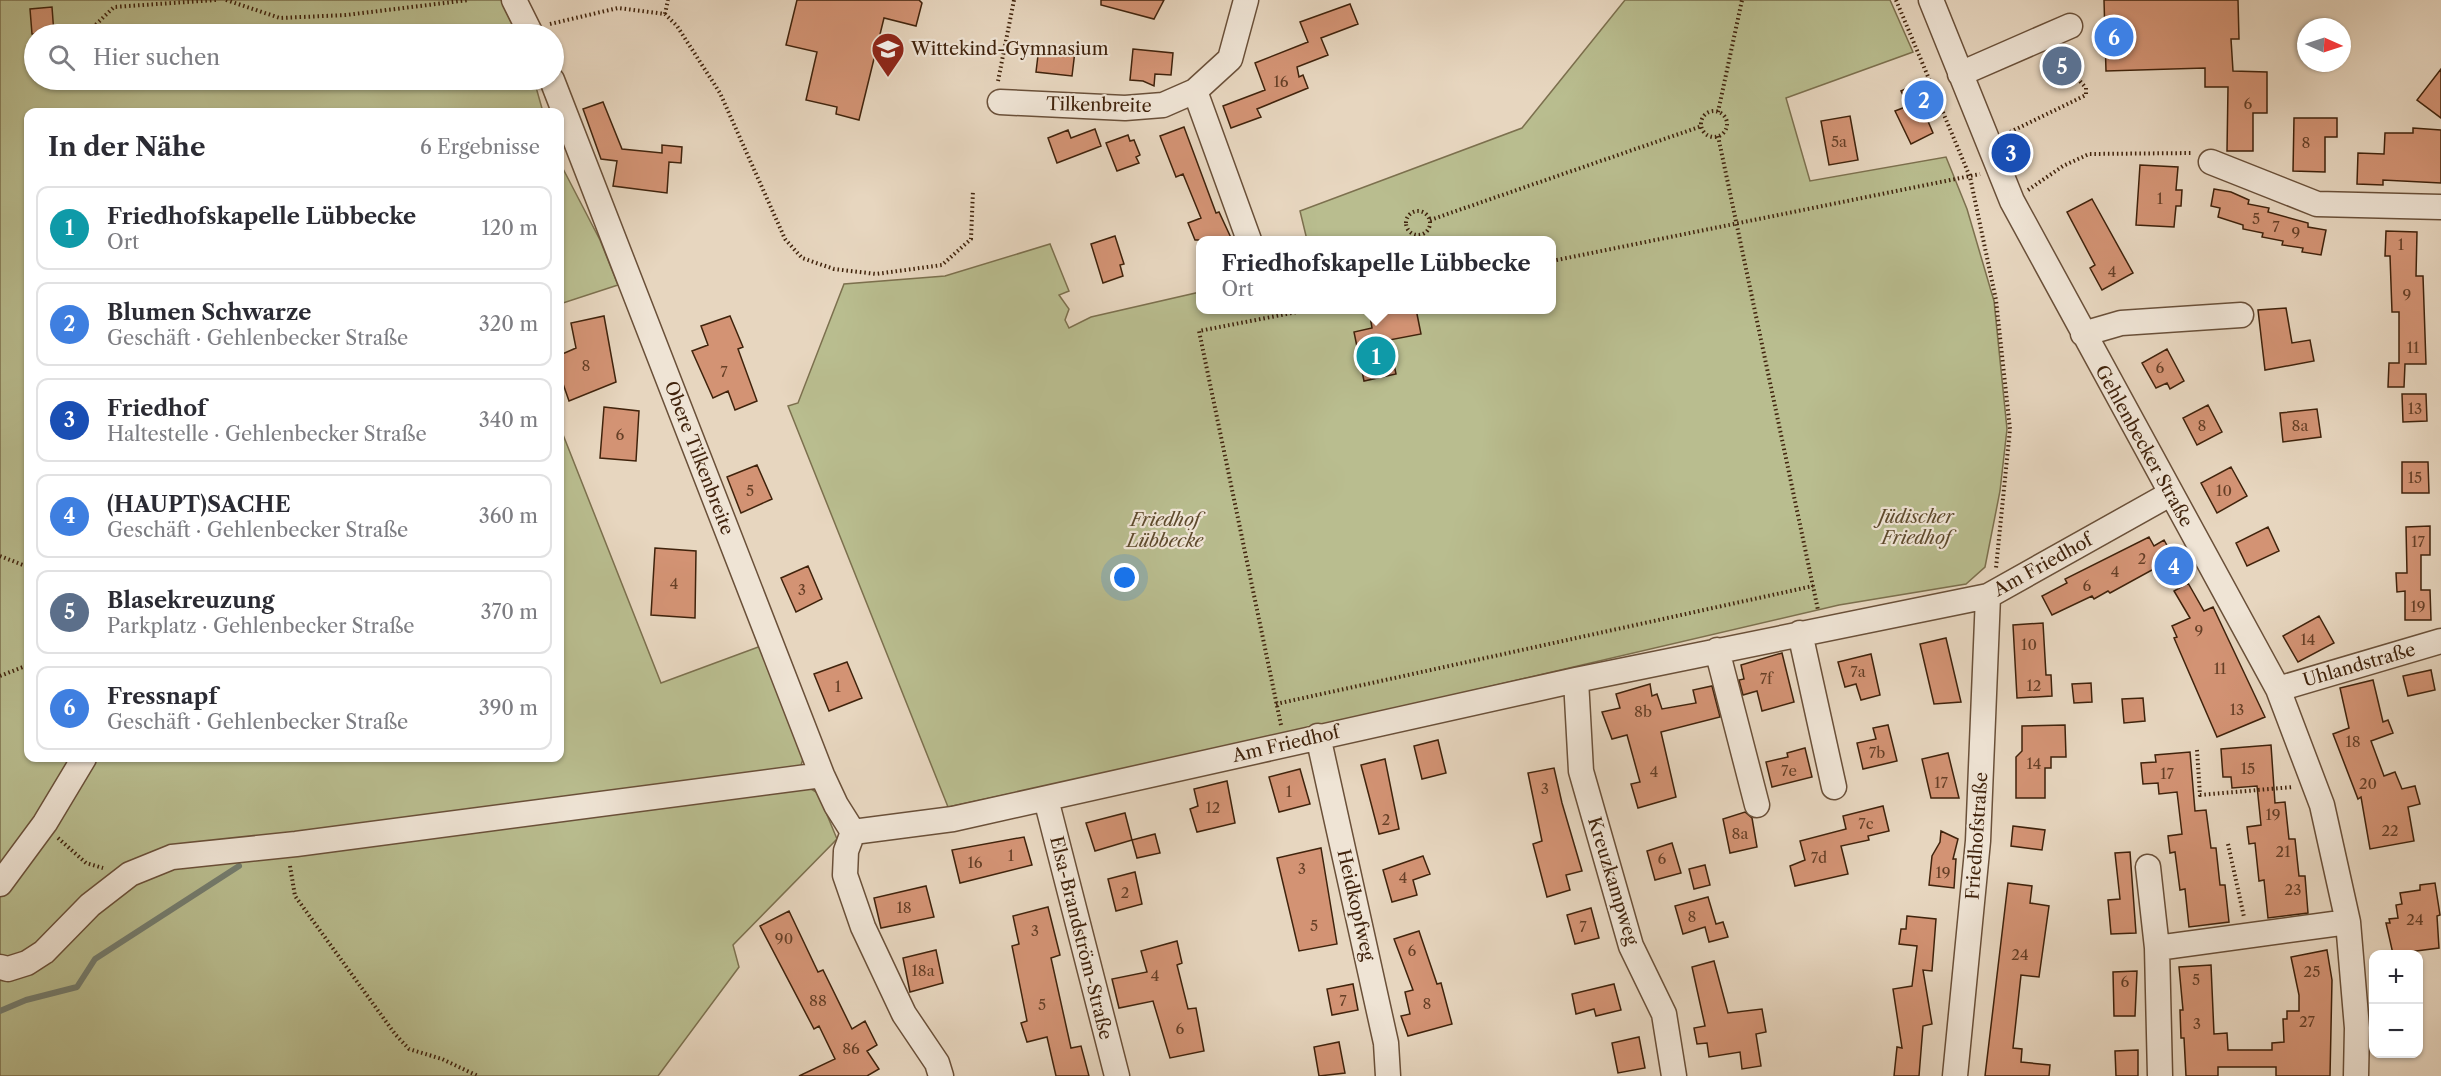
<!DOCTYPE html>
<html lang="de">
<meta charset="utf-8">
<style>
:root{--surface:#fff;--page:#f2f2f3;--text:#2b2b33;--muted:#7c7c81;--line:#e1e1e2;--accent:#7c3aed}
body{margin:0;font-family:"Libre Caslon Text",serif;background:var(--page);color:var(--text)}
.controls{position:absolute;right:18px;bottom:18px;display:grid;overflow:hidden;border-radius:12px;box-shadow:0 2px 4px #0004}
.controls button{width:54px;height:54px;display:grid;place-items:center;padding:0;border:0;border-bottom:2px solid var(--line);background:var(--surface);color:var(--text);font:30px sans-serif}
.compass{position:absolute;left:2297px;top:18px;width:54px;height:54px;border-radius:50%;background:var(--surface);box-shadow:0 2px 4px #0004;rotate:93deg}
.you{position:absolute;left:1125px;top:578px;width:21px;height:21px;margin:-15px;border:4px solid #fff;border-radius:50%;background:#1a73e8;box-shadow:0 0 0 9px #1a73e833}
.badge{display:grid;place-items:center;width:39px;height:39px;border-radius:50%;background:var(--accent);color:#fff;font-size:20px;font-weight:700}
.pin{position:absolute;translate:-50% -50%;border:3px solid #fff;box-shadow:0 2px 6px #0006}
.popup{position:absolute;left:1196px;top:236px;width:360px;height:78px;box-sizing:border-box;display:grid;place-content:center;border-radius:12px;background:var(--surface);filter:drop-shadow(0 2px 4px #0005);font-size:20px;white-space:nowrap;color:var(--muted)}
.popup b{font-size:22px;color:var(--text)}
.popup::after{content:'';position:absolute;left:50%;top:100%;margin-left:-12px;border:12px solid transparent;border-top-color:var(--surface)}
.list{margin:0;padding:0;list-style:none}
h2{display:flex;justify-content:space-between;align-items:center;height:78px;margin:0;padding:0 24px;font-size:26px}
h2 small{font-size:20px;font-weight:400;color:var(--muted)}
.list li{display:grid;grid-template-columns:39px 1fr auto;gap:18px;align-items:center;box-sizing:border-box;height:84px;margin:0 12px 12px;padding:0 12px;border:2px solid var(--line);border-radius:12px}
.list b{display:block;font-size:22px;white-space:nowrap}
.list p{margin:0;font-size:20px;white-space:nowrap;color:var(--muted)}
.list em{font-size:20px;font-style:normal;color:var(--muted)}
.icon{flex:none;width:33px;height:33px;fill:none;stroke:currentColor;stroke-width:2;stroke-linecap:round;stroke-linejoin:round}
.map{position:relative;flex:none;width:2441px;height:1076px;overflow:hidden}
.search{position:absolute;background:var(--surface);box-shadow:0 2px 4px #0004;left:24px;top:24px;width:540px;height:66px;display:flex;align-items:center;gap:15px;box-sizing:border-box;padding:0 21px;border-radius:33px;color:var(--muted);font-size:22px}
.panel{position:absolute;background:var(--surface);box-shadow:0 2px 4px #0004;left:24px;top:108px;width:540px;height:654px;border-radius:12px}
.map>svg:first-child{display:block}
.green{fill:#b9bd8f;stroke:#7c704e;stroke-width:1.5}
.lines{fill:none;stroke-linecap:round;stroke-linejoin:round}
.stream{stroke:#747d6f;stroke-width:6}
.building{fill:#d39374;stroke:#40230c;stroke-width:1.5}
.minor-casing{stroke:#6a5039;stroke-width:27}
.path{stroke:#40230c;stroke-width:4;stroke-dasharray:1.5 3;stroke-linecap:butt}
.minor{stroke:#efe4d5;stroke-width:24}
.labels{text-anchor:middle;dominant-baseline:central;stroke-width:4.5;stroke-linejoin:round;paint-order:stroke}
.number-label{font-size:15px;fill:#653f26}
.poi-label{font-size:18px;fill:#40230c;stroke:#efe4d5;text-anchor:start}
.street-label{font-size:18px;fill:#40230c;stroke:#efe4d5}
.park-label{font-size:18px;font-style:italic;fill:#5e4a2d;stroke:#efe4d5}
</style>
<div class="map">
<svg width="2441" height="1076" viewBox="0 0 2441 1076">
<rect width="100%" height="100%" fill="#e7d6bf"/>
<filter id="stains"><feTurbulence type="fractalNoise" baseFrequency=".00333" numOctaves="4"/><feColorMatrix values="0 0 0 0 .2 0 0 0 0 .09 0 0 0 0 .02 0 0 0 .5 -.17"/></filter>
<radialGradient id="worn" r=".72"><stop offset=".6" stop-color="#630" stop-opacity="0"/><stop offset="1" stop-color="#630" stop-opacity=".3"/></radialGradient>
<path class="green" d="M0 0H501L518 34H34V80H534L543 112H28V758H560V427L661 683 761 646 804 756 800 768 809 788 818 793 837 839 733 945 739 967 658 1076H0Z
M1625 0H1890L1913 52 1786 98 1810 181 1946 157 1967 209 1994 301 2007 429 2000 491 1985 567 1966 584 1839 605 1256 741 948 807 788 406 798 403 844 284 945 276 1050 244 1069 291 1059 295 1069 309 1065 320 1069 328 1091 317 1200 292V310H1552V240H1307L1300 211 1522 128Z
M560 163 600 240 618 285 560 304Z"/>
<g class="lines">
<path class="stream" d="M0 1011 26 1000 77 987 95 959 239 866"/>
</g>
<path class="building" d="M797 0H919L922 3 916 26 884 18 859 120 836 114 837 107 806 100 817 52 786 45Z
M1101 0H1164L1154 19 1101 5Z
M2104 0H2238L2239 39H2231L2233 71 2267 72V113H2253V151H2227L2228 87H2205V68L2106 71Z
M1350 4 1358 24 1321 38 1328 55 1297 67 1299 77 1303 75 1308 88 1257 109 1261 117 1231 128 1223 106 1265 90 1255 63 1308 42 1300 22Z
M52 7 54 34H32L30 9Z
M1039 47 1075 51 1072 76 1036 72Z
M1133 49 1173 53 1171 75 1155 74 1154 86 1143 81 1130 80Z
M2441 69V118L2417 100Z
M1925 81 1937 106 1924 112 1933 133 1911 144 1895 111 1908 106 1901 91Z
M603 102 622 149 662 153V145L682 147 681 163 669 162 667 193 613 186 617 161 601 159 583 109Z
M1850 116 1858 160 1829 165 1821 121Z
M2294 118H2337V137H2325V172L2293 171Z
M1184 127 1216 213 1219 212 1232 240H1195L1188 223 1201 218 1183 174 1176 177 1160 136Z
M2413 128 2441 130V183L2383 180V185L2357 184 2358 153 2384 154 2385 133H2413Z
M1095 129 1101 146 1057 163 1048 138 1068 130 1071 138Z
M1128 135 1130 141 1134 140 1140 155 1136 157 1139 163 1117 171 1106 143Z
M2140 165 2178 167 2176 190H2182L2181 206H2176L2174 227 2136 225Z
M2214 189 2231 192 2249 200 2248 204 2269 208 2268 212 2308 223V227L2326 230 2321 255 2302 252 2303 248 2282 245 2283 241 2262 237 2263 233 2243 229V225L2218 217 2220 208 2211 206Z
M2092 199 2133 273 2102 290 2090 268 2095 265 2067 212Z
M2386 231 2417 232 2416 276H2423L2426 364H2405L2404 387H2388L2389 363H2399V312H2392L2390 256H2385Z
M1115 236 1124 264 1120 265 1123 276 1103 283 1091 244Z
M2286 308 2292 343 2310 340 2314 361 2265 370 2258 310Z
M1402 309H1416L1421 334 1389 340 1396 374 1364 381 1354 332 1372 328 1370 316Z
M604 316 616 382 569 401 560 375V355L576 348 571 323Z
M730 316 743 347 738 349 757 401 735 410 728 391 713 398 692 351 708 345 701 326Z
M2167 349 2184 381 2170 389 2167 383 2156 388 2142 363Z
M2402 394H2426L2427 421 2403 422Z
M2208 405 2222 432 2197 445 2183 418Z
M604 407 639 411 636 461 600 458Z
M2317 409 2321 437 2283 442 2280 413Z
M2402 462H2428L2429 493H2402Z
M757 465 772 499 741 513 727 477Z
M2231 467 2247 496 2217 513 2201 483Z
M2430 526V555H2421V590H2430L2431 620H2405V591L2397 592 2396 573H2407L2406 527Z
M2268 527 2279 551 2247 566 2236 543Z
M2149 537 2154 546 2164 540 2174 558 2110 593 2108 591 2094 599 2092 596 2052 615 2042 596 2067 583 2065 579Z
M655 548 696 551 695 618 651 615Z
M808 566 822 599 796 612 781 578Z
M2188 583 2204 611 2213 607 2265 717 2217 737 2174 638 2177 637 2172 626 2190 618 2174 591Z
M2319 616 2334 643 2298 662 2283 636Z
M2043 623 2046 675H2051L2052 696 2017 698 2013 625Z
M1946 638 1961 702 1934 704 1920 644Z
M1782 653 1794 702 1762 711 1757 691 1743 695 1739 680 1744 679 1741 665Z
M1871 654 1880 695 1861 700 1856 684 1845 687 1838 662Z
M847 662 862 698 829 711 814 674Z
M2431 670 2435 690 2408 696 2403 676Z
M2373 680 2383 722 2388 720 2393 733 2371 741 2384 776 2395 772 2402 789 2415 786 2420 804 2408 807 2414 841 2370 849 2361 797 2358 799 2333 734 2349 728 2340 688Z
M2091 683 2092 702 2074 703 2072 684Z
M1650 684 1652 696 1657 694 1662 709 1696 703 1693 690 1712 686 1720 717 1661 732 1676 797 1638 808 1631 784 1640 782 1627 735 1612 739 1602 712 1620 708 1616 694Z
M2143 698 2145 721 2124 723 2122 699Z
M1888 725 1897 761 1863 769 1857 743 1876 739 1873 728Z
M2065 725 2066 757H2051V768H2045V798H2016V757L2022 751V726Z
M1438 740 1446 773 1422 779 1414 746Z
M2271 745 2275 803 2285 802 2289 839H2295L2299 876H2305L2308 913 2268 918 2264 880 2259 881 2255 843 2249 844 2247 827 2261 825 2257 786 2232 788 2231 777H2223L2221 749Z
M1805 748 1812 777 1772 787 1766 762 1788 757 1787 753Z
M2190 752 2195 811 2206 810 2211 848H2216L2220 885H2225L2229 922 2189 927 2185 889 2180 890 2175 852 2170 853 2168 836 2182 834 2177 792 2159 794 2158 783 2143 784 2141 763 2156 762 2155 755Z
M1948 753 1959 798H1931L1922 759Z
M1385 759 1399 829 1379 834 1361 765Z
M1554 768 1562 803 1582 871 1566 875 1570 890 1547 897 1533 844 1542 841 1528 773Z
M1300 769 1310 804 1279 812 1269 777Z
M1227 781 1235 823 1197 832 1190 809 1198 806 1194 789Z
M1883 806 1889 831 1868 836 1869 840 1841 846 1848 874 1795 886 1790 866 1805 860 1800 841 1846 829 1843 816Z
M1745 812 1752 818 1757 847 1730 853 1723 819Z
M1125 813 1132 840 1095 851 1086 823Z
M2013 826 2045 830 2042 850 2011 846Z
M1941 831 1958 839 1953 859H1956L1954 888 1929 885 1932 856 1940 842Z
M1155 834 1160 853 1137 858 1132 840Z
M1024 837 1032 865 960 883 952 850Z
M1672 843 1681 873 1655 880 1647 851Z
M1321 848 1337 944 1299 951 1277 858Z
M2130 852 2136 933 2111 934 2108 900 2120 899 2115 853Z
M1423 856 1430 874 1413 880 1417 895 1392 902 1383 870Z
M1705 865 1710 885 1694 889 1689 869Z
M1135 872 1142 904 1116 911 1108 879Z
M2008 883 2032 886 2030 903 2049 906 2039 977 2021 975 2013 1048 2022 1049 2021 1062 2050 1065 2049 1076H1985Z
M2435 883 2440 915 2437 916 2439 948 2393 954 2386 923H2390L2389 919 2398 918 2396 905 2402 904 2400 893 2420 890V885Z
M926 886 934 917 881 928 874 898Z
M1708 897 1716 924 1723 922 1728 937 1709 942 1705 927 1683 934 1675 906Z
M1048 907 1060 955 1051 958 1071 1048 1081 1046 1089 1076H1056L1047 1037 1027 1042 1021 1023 1027 1021 1012 946 1019 944 1013 916Z
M1591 908 1599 938 1575 944 1567 915Z
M789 911 818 972 823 970 852 1029 865 1021 877 1045 867 1051 879 1069 867 1076H799L835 1059 819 1026 814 1029 760 926Z
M1907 916 1936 919 1932 971 1923 970 1932 1024 1923 1026 1919 1076H1894L1897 1047 1902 1048 1893 989 1912 986 1917 946 1899 944 1901 929H1906Z
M1419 931 1437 984 1441 983 1452 1024 1408 1036 1401 1016 1410 1014 1405 992 1413 990 1394 939Z
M1177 941 1182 963 1177 965 1188 1009 1196 1008 1204 1051 1170 1058 1153 1001 1119 1008 1112 979 1147 972 1141 951Z
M936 950 943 983 910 992 903 958Z
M2327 950 2332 980 2330 1076H2276V1067H2218V1076H2186L2184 1038H2181L2180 1010H2183L2179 967 2211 965 2214 1034 2227 1033 2228 1050H2272V1043L2284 1042 2283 1019H2287V1011H2299V995L2291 957Z
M1714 961 1728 1013 1762 1009 1766 1032 1756 1034 1761 1066 1742 1069 1740 1052 1709 1057 1707 1043 1697 1044 1694 1028 1705 1026 1692 967Z
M2137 971 2135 1016H2114L2113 972Z
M1353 984 1358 1010 1332 1015 1327 989Z
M1614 984 1621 1010 1596 1016 1594 1009 1576 1014 1572 994Z
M1639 1037 1645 1068 1618 1073 1612 1043Z
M1339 1042 1345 1073 1319 1076 1314 1047Z
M2138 1050V1076H2116L2115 1051Z"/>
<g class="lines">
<defs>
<path id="minor" d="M514 0 531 34
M1931 0 2012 201 2278 689 2322 805 2348 922 2357 1028 2356 1076
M1960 74 2070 26
M552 80 822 775 836 805 853 832
M1195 91 1249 240
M1000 102 1125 108 1163 105 1195 91 1230 59 1246 0
M2211 162 2317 204 2441 207
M2083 334 2121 323 2241 315
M1800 633 1834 787
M1717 650 1757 805
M1576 680 1581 771 1631 946 1664 1014 1674 1076
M2278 689 2441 641
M1318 736 1386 1043 1388 1076
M1046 799 1117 1076
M853 832 953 819 1576 680 1988 596 2170 494
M853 832 846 851 845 875 863 927 904 1014 937 1063 941 1076
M2148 867 2157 948 2160 1076
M0 884 45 823 84 758
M2157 948 2348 922
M0 967 8 969 27 963 44 952 90 905 130 874 172 857 296 844 822 775
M1955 1076 1978 841 1988 596"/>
</defs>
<use href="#minor" class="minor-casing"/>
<path class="path" d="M226 0 280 18 346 15 469 0
M1896 0 1970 177 1996 300 2010 429 1996 568
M665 14 668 0
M550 24 618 8 665 14 677 26 720 93 785 239 802 258 834 269 876 274 942 265 971 239 973 190
M86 34 114 7 216 0
M998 81 1014 0
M1701 124a13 13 0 1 1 26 0a13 13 0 1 1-26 0Z
M1718 112 1742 0
M2006 134 2086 95V88L2073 73
M1718 136 1818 610
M2028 190 2063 166 2089 154 2193 153
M1406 223a12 12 0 1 1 24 0a12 12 0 1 1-24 0Z
M1430 220 1702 126
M1552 261 1980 174
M0 556 28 567
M0 676 28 665
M1276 704 1813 586
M1281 725 1199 331 1307 310
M2197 750 2200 795 2293 787
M58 838 86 863 103 868
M2228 844 2244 917
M290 866 295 896 395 1034 409 1049 442 1059 478 1076"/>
<use href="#minor" class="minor"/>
</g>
<defs>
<symbol id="school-pin" viewBox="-11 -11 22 30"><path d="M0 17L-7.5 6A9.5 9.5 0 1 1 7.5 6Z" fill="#8f2418" stroke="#efe4d5"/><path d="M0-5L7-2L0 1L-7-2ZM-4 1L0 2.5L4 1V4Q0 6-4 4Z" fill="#fff"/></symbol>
</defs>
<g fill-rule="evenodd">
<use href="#school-pin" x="869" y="30" width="38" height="52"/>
</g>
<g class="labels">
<g class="number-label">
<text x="1281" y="81">16</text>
<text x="2248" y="103">6</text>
<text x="1839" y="141">5a</text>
<text x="2306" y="142">8</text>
<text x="2160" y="198">1</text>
<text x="2256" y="218">5</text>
<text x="2276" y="226">7</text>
<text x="2296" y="232">9</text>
<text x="2401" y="244">1</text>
<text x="2112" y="271">4</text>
<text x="2407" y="294">9</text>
<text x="2413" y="347">11</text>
<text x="586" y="365">8</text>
<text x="2160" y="367">6</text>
<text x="724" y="371">7</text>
<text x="2415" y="408">13</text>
<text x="2202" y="425">8</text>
<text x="2300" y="425">8a</text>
<text x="620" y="434">6</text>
<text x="2415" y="477">15</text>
<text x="750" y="490">5</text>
<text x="2224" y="490">10</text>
<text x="2418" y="541">17</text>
<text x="2142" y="558">2</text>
<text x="2115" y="571">4</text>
<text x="674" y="583">4</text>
<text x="2087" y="585">6</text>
<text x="802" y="589">3</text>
<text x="2418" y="606">19</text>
<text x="2199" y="630">9</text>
<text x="2308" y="639">14</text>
<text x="2029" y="644">10</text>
<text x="2220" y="668">11</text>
<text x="1858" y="671">7a</text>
<text x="1766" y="678">7f</text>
<text x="2034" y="685">12</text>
<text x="838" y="686">1</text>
<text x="2237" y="709">13</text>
<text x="1643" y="711">8b</text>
<text x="2353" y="741">18</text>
<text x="1877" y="752">7b</text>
<text x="2034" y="763">14</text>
<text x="2248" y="768">15</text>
<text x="1789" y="770">7e</text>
<text x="1654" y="771">4</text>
<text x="2167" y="773">17</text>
<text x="1941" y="782">17</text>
<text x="2368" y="783">20</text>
<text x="1545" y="788">3</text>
<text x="1289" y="791">1</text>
<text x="1213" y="807">12</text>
<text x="2273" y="814">19</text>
<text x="1386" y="819">2</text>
<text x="1866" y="823">7c</text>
<text x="2390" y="830">22</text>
<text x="1740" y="833">8a</text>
<text x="2283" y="851">21</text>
<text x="1011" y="855">1</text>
<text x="1819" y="857">7d</text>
<text x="1662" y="858">6</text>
<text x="975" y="862">16</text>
<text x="1302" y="868">3</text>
<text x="1943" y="872">19</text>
<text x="1403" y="877">4</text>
<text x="2293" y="889">23</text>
<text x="1125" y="892">2</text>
<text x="904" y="907">18</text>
<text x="1692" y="916">8</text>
<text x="2415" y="919">24</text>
<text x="1314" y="925">5</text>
<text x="1583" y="926">7</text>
<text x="1035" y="930">3</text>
<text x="784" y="938">90</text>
<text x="1412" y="950">6</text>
<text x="2020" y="954">24</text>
<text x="923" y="970">18a</text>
<text x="2312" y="971">25</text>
<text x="1155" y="975">4</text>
<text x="2196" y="979">5</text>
<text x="2125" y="981">6</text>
<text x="818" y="1000">88</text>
<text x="1343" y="1000">7</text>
<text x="1427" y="1003">8</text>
<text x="1042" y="1004">5</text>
<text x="2307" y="1021">27</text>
<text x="2197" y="1023">3</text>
<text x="1180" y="1028">6</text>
<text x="851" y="1048">86</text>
</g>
<g class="poi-label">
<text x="911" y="49">Wittekind-Gymnasium</text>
</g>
<g class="street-label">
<text transform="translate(1099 105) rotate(1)">Tilkenbreite</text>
<text transform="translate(2144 446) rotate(61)">Gehlenbecker Straße</text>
<text transform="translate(699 458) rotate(69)">Obere Tilkenbreite</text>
<text transform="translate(2043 565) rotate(-29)">Am Friedhof</text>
<text transform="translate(2359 665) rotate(-16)">Uhlandstraße</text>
<text transform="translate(1286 744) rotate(-13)">Am Friedhof</text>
<text transform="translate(1977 836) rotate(-86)">Friedhofstraße</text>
<text transform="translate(1613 881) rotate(73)">Kreuzkampweg</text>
<text transform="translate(1356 905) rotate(77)">Heidkopfweg</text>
<text transform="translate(1081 938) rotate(76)">Elsa-Brandström-Straße</text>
</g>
<g class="park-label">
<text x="1916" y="517">Jüdischer<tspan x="1916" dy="21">Friedhof</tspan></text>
<text x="1165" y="520">Friedhof<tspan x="1165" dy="21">Lübbecke</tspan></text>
</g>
</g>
<rect width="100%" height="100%" filter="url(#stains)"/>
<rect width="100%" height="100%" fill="url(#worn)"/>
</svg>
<div class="controls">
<button>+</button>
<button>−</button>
</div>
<svg class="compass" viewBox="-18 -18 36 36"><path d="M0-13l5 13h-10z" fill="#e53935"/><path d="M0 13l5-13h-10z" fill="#7c7c81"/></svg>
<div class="you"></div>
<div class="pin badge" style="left:1376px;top:356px;background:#0f9aa8">1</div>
<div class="popup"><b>Friedhofskapelle Lübbecke</b>Ort</div>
<div class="pin badge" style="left:1924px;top:100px;background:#3f7fe0">2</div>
<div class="pin badge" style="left:2011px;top:153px;background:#1a4fb4">3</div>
<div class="pin badge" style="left:2174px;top:566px;background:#3f7fe0">4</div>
<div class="pin badge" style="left:2062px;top:66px;background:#5c6f8a">5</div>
<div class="pin badge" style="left:2114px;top:37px;background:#3f7fe0">6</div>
<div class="search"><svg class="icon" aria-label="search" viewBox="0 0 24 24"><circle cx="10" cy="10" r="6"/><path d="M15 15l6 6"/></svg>Hier suchen</div>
<section class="panel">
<h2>In der Nähe<small>6 Ergebnisse</small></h2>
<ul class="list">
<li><span class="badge" style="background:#0f9aa8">1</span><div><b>Friedhofskapelle Lübbecke</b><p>Ort</p></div><em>120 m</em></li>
<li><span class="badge" style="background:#3f7fe0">2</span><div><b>Blumen Schwarze</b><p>Geschäft · Gehlenbecker Straße</p></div><em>320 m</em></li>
<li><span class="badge" style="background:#1a4fb4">3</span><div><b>Friedhof</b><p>Haltestelle · Gehlenbecker Straße</p></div><em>340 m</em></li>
<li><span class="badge" style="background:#3f7fe0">4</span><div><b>(HAUPT)SACHE</b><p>Geschäft · Gehlenbecker Straße</p></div><em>360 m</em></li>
<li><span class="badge" style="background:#5c6f8a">5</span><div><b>Blasekreuzung</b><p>Parkplatz · Gehlenbecker Straße</p></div><em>370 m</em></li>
<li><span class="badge" style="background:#3f7fe0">6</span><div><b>Fressnapf</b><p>Geschäft · Gehlenbecker Straße</p></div><em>390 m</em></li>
</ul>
</section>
</div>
